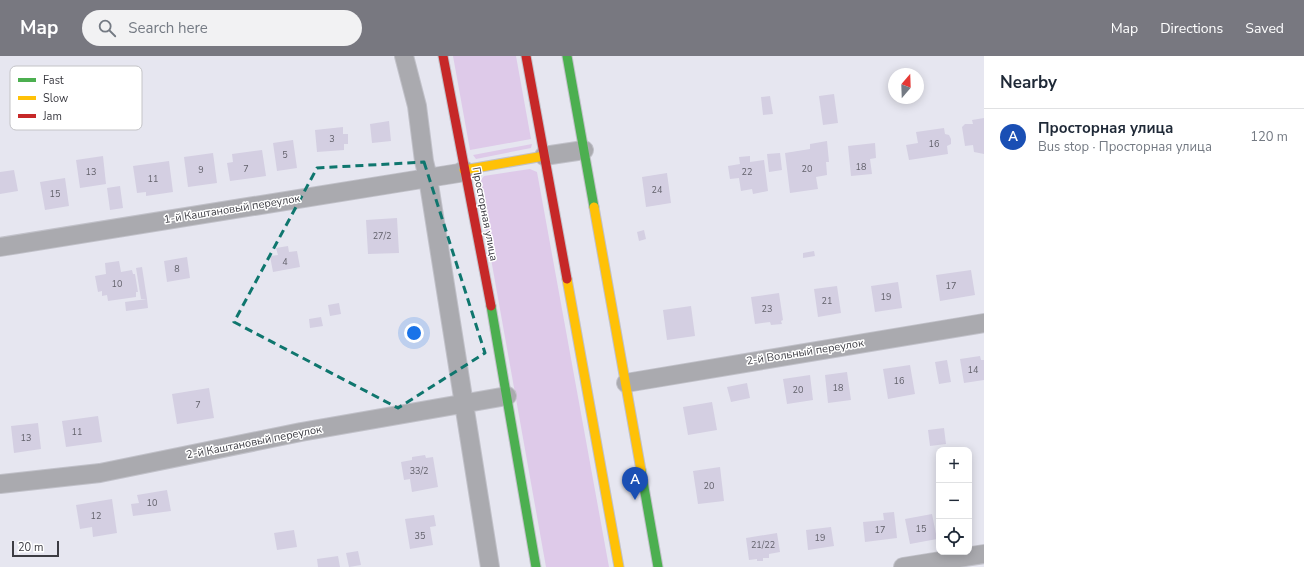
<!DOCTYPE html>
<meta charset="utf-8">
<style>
:root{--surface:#fff;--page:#f2f2f3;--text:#1f2937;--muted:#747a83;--line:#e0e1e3;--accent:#787880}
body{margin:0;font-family:"Nunito Sans",sans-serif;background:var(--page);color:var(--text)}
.controls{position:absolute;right:12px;bottom:12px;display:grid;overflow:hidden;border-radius:8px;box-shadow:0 2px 10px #0003}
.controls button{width:36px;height:36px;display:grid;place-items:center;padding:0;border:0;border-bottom:1px solid var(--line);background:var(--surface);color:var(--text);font:20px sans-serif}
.compass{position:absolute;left:888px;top:12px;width:36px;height:36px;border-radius:50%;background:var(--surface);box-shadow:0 2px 10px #0003;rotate:19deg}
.scale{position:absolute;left:12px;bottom:10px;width:47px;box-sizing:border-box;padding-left:4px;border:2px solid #3c3c43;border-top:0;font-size:11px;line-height:14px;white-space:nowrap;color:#3c3c43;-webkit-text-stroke:3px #fff;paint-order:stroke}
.you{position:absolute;left:414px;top:277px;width:14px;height:14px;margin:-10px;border:3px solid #fff;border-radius:50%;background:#1a73e8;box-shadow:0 0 0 6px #1a73e833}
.badge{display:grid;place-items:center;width:26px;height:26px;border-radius:50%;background:var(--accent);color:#fff;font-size:13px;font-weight:700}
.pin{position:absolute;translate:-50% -33px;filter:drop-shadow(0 1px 2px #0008)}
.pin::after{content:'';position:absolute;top:21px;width:14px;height:12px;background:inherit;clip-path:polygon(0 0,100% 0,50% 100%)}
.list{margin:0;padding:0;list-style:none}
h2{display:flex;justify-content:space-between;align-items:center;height:52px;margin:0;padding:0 16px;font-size:17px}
h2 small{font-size:13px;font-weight:400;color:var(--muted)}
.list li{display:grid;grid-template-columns:26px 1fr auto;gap:12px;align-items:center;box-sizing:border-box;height:56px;padding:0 16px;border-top:1px solid var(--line)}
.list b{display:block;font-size:15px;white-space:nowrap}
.list p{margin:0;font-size:13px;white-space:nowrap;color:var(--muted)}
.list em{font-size:13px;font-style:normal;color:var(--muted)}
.icon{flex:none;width:22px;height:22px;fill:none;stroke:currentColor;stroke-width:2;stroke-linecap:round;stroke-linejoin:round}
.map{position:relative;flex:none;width:984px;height:511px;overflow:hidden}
header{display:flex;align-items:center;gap:24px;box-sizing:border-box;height:56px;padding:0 20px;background:var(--accent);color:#fff}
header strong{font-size:19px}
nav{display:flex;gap:22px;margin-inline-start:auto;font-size:14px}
.search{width:280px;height:36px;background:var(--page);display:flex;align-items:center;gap:10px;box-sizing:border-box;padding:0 14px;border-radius:22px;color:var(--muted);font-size:15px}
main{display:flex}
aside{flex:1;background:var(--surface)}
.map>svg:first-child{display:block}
.green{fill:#decae9}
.building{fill:#d4cfe2}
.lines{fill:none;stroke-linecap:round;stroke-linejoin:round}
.street-casing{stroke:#c1c1c9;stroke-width:20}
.fast-casing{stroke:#c1c1c9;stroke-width:11}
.slow-casing{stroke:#c1c1c9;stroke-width:11}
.jam-casing{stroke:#c1c1c9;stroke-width:11}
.street{stroke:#aaaaaf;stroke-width:18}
.fast{stroke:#4caf50;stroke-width:9}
.slow{stroke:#ffc107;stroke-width:9}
.jam{stroke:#c62828;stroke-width:9}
.marked{fill:none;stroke:#0f766e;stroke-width:3;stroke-dasharray:8 5;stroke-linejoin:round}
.labels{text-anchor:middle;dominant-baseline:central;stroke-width:3;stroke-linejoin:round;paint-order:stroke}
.number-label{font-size:9px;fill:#62616b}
.street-label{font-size:11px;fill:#3c3c43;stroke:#fff}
.key{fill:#fff;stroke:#c4c4c7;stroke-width:1}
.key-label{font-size:11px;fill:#3c3c43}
</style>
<header>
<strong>Map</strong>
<div class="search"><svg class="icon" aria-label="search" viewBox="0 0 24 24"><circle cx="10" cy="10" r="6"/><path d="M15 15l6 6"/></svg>Search here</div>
<nav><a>Map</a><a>Directions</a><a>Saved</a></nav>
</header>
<main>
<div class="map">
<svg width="984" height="511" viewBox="0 0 984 511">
<rect width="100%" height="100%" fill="#e6e6f0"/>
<path class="green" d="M453 0H516L531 83 470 94Z
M532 88 531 92 476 103 473 99Z
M530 113 537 116 609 511H546L478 130 479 126 484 120Z"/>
<path class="building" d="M834 38 838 67 823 69 819 40Z
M770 40 773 58 763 59 761 41Z
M984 62V98L974 96 973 89 965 90 962 71 965 68H973L972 64Z
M389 65 391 85 372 87 370 68Z
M343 71V78H348V88H344V94L317 96 315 74Z
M944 72 945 78 949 79 951 83V88L947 90 948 98 909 104 906 89 918 87 916 76Z
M293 84 297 112 277 115 273 87Z
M827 85 829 106H826L827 119 816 121 818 133 790 137 785 97 810 93V88Z
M875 87 876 102 870 103 872 118 851 120 848 90Z
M262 94 266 120 230 125 227 107 233 106 232 98Z
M213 97 217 127 188 131 184 101Z
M780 97 782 114 769 116 767 98Z
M103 100 106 128 80 132 76 104Z
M750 100V106L764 104 768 135 753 138 752 133 741 135 739 122 730 123 728 110 740 108 739 101Z
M169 105 173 136 146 140V136L137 137 133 110Z
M14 114 18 135 0 138V116Z
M667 117 671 147 646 151 642 121Z
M65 122 69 150 45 154 40 126Z
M120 130 123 152 110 154 107 132Z
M397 162 399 197 368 198 366 164Z
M644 174 646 183 639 185 637 176Z
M288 190 289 196 297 195 300 211 273 216 270 200 278 199 276 192Z
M814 195 815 200 803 202V197Z
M187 201 190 222 167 226 164 205Z
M119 205 121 216 132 214 133 218H135L138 236H136V241L108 245 107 239 102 240V235L98 236 95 220 106 218 105 207Z
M142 211 147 243H141L136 212Z
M971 214 975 239 940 245 936 219Z
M898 226 902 252 875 256 871 230Z
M837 230 841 257 818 261 814 233Z
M779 237 783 264 781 265 782 268 771 269 770 266 755 268 751 241Z
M147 243 148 252 126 255 125 246Z
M339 247 341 258 330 260 328 249Z
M691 250 695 280 667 284 663 254Z
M321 261 323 270 310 272 309 263Z
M980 300 981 304H984V324L964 327 960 303Z
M947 304 951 326 939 328 935 306Z
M910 309 915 338 888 343 883 313Z
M847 316 851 344 828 347 825 319Z
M810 319 813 344 787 348 783 323Z
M747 327 750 342 731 346 727 331Z
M209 332 214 362 177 368 172 338Z
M712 346 717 374 688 379 683 351Z
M98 360 102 386 66 391 62 365Z
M38 367 41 393 14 397 11 370Z
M944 372 946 388 930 390 928 374Z
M425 399 426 402 433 401 438 431 412 436 410 423 404 424 401 406 412 404V401Z
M720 411 724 445 698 448 693 415Z
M167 434 171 455 133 460 131 448 139 447 137 439Z
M112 443 117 477 93 481 92 471 80 473 76 449Z
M894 456 897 482 865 486 863 466 884 464 883 457Z
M932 458 937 483 910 488 905 463Z
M434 459 436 470 430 471 433 489 410 493 405 463Z
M831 471 834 490 808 494 806 474Z
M294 474 297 491 277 494 274 477Z
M777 477 780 496 769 498V502H763V505H757V503L749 504 746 482Z
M358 495 361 509 349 511 346 497Z
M338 500 340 511H318L317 503Z"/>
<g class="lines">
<defs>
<path id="street" d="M404 0 417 50 424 105 428 122 490 511
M544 100 584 94
M0 191 428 122 459 117 464 114
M626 327 984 267
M0 428 100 417 301 376 507 340
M903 511 984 498"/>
<path id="fast" d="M567 0 594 151
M491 250 536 511
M641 414 658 511"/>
<path id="slow" d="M464 114 544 100
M594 151 641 414
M567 223 619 511"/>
<path id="jam" d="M443 0 491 250
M526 0 567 223"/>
</defs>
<use href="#street" class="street-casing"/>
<use href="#fast" class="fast-casing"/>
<use href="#slow" class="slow-casing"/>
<use href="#jam" class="jam-casing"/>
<use href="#street" class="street"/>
<use href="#fast" class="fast"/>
<use href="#slow" class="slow"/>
<use href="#jam" class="jam"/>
</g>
<path class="marked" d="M424 106 485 297 398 352 234 266 317 112Z"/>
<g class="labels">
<g class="number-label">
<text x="332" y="83">3</text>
<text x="934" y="88">16</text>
<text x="285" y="99">5</text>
<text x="861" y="111">18</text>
<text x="246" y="113">7</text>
<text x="807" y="113">20</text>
<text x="201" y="114">9</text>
<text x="91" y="116">13</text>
<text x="747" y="116">22</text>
<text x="153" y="123">11</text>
<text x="657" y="134">24</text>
<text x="55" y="138">15</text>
<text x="382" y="180">27/2</text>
<text x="285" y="206">4</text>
<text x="177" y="213">8</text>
<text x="117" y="228">10</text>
<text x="951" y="230">17</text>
<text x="886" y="241">19</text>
<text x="827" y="245">21</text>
<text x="767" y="253">23</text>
<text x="973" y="314">14</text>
<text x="899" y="325">16</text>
<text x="838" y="332">18</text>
<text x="798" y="334">20</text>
<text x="198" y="349">7</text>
<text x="77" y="376">11</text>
<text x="26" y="382">13</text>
<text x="419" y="415">33/2</text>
<text x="709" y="430">20</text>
<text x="152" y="447">10</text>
<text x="96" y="460">12</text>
<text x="921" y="473">15</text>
<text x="880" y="474">17</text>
<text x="420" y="480">35</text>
<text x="820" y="482">19</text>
<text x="763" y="489">21/22</text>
</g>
<g class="street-label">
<text transform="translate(232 153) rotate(-9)">1-й Каштановый переулок</text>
<text transform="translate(485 158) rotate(79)">Просторная улица</text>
<text transform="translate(805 296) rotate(-9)">2-й Вольный переулок</text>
<text transform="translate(254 386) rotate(-11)">2-й Каштановый переулок</text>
</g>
</g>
<rect x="10" y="10" width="132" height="64" rx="6" class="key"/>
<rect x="18" y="22" width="18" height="4" fill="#4caf50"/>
<rect x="18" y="40" width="18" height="4" fill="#ffc107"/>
<rect x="18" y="58" width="18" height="4" fill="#c62828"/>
<g class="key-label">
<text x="43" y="28">Fast</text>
<text x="43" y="46">Slow</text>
<text x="43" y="64">Jam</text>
</g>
</svg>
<div class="controls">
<button>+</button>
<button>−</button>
<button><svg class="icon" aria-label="locate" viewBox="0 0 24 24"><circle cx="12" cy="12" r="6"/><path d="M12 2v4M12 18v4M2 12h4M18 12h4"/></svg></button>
</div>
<svg class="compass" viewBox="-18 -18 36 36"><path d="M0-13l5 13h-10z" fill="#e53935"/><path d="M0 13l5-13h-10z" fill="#747a83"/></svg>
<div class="scale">20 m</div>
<div class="you"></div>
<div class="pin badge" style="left:635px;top:444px;background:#1a4fb4">A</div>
</div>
<aside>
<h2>Nearby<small></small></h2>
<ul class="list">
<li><span class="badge" style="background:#1a4fb4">A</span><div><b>Просторная улица</b><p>Bus stop · Просторная улица</p></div><em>120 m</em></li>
</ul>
</aside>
</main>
